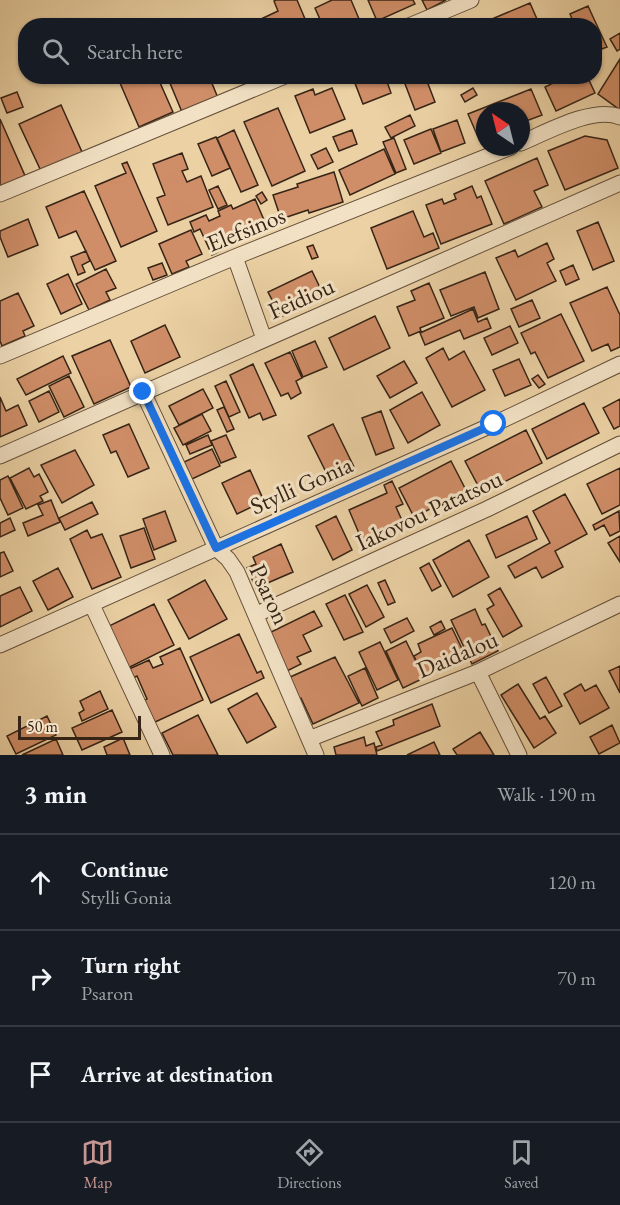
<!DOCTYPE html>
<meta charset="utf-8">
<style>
:root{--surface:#171b24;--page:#20242c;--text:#f1f3f6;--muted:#9ea1a6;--line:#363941;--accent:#c59692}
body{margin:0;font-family:"EB Garamond",serif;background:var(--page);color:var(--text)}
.compass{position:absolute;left:476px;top:102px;width:54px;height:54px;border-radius:50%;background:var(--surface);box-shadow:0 2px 4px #0004;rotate:325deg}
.scale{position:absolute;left:18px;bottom:15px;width:123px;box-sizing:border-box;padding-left:6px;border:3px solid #362416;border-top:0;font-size:16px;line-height:21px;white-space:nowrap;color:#362416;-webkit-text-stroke:4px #f2e1c4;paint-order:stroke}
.stop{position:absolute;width:18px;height:18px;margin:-14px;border:4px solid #1a73e8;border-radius:50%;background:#fff}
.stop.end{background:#1a73e8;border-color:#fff;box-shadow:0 2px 6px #0008}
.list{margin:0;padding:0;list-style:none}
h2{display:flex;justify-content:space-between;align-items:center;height:78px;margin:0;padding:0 24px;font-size:26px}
h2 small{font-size:20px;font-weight:400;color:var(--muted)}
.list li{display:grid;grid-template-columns:39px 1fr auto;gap:18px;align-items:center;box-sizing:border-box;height:96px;padding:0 24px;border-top:2px solid var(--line)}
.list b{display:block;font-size:22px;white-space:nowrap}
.list p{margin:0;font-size:20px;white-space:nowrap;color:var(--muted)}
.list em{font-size:20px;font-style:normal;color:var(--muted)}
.icon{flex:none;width:33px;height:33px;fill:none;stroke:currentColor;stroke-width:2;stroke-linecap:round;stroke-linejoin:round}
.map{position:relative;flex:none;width:620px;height:755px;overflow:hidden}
.search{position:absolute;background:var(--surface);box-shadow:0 2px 4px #0004;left:18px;right:18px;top:18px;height:66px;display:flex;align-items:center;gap:15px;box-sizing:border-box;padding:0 21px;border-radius:24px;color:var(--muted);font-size:22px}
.sheet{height:366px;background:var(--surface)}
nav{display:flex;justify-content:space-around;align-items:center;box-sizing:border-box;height:84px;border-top:2px solid var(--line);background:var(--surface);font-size:16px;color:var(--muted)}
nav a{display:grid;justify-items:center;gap:3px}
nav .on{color:var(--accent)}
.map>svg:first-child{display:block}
.building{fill:#d08e68;stroke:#362416;stroke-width:1.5}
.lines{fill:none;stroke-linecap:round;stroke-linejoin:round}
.street-casing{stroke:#634f3a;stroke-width:17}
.street{stroke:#f2e1c4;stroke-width:15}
.route{stroke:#1a73e8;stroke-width:8}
.labels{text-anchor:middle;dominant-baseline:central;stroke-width:6;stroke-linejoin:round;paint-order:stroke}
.street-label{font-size:24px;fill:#362416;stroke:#f2e1c4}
</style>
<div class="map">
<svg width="620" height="755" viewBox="0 0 620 755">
<rect width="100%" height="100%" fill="#ebd1a4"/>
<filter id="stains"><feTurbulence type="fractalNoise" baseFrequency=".00333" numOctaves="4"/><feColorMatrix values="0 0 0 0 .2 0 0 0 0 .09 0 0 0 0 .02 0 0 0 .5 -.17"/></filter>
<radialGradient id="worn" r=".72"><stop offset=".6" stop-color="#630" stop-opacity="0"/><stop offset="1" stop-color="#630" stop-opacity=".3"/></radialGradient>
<path class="building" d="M276 0H297L308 26H261L259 20 278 11 274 1Z
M332 0H351L362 26H323L315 8Z
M368 0H413L415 4 377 21Z
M422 0H446L427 10Z
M530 3 540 26H494L492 19Z
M588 6 607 47 594 52V26H575L570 14Z
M620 33V49L617 51 610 39Z
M620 59V110L598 94Z
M117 76H157L173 112 139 127Z
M167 76H209L218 98 182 112Z
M357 76H385L391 93 363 104 353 78Z
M402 76H425L435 102 415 110Z
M567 76H587L595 93 556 111 545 87Z
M332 88 345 119 310 133 295 96 313 89 315 95Z
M473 88 477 95 465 102 461 95Z
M531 89 542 115 521 123V111H485V134L478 137 468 114Z
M17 92 23 107 7 113 1 98Z
M61 105 82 152 41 171 19 124Z
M278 108 305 171 272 186 244 122Z
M410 115 415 126 391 138 385 127Z
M0 119 26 178 0 190Z
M457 120 465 143 441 152 433 129Z
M431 129 441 153 414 164 404 140Z
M234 130 258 185 241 192 217 138Z
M352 130 357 144 339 151 333 137Z
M585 136 607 140 618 168 565 190 548 151Z
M216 137 230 168 212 176 198 144Z
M394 138 406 169 396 173 383 142Z
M326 148 333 162 318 169 311 155Z
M384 149 395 174 350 195 339 170Z
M182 153 188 169 182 171 187 182 201 176 213 207 168 225 157 198 165 195 153 164Z
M537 158 548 185 534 191 542 207 504 224 485 181Z
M127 162 157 231 121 247 95 186 126 173 122 164Z
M334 172 343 202 309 213 308 210 281 219 273 195 298 187 297 184Z
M218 186 227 205 218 209 209 190Z
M472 186 477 198 481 196 492 224 441 244 426 205 442 199 444 204 456 199 454 194Z
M84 191 116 261 95 270 76 231 59 238 46 207Z
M262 192 267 200 261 204 256 196Z
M255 199 267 227 212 255 200 229 194 232 190 222 206 215 209 221 220 216 218 211 231 205 233 209Z
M413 211 424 237 433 233 439 248 387 269 371 228Z
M28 219 38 245 8 257 0 237V231Z
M598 222 614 261 593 270 577 231Z
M191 230 202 254 186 261 189 267 172 274 159 244Z
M547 243 554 259 547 263 556 281 516 300 496 258 515 250 518 257Z
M313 245 318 257 312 259 307 247Z
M86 251 90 261 82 265 85 272 78 275 71 257Z
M162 263 167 275 153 280 148 268Z
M573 265 579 279 566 285 560 271Z
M106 269 116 288 106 292 110 300 89 310 76 284Z
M312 271 324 296 281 317 268 292Z
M485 272 499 309 478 318 474 307 451 316 440 290Z
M68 274 82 304 61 314 47 284Z
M429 283 444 318 420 328 421 331 409 336 397 307 415 300 411 291Z
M607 287 620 315V347L611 351 608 344 592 351 570 303Z
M18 293 34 326 23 331 25 336 2 346 0 341V301Z
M532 300 540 318 519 327 511 309Z
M473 309 478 322 487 318 491 328 464 339 460 330 425 345 420 333Z
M561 314 584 361 548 378 535 352 531 354 521 333Z
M375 316 390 348 344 370 329 338Z
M165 325 180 357 145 373 131 341Z
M510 326 518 343 492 355 484 338Z
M110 340 131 387 94 404 72 356Z
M315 341 327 367 303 377 292 351Z
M443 348 449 360 464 351 485 390 452 407 426 358Z
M290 352 302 378 296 381 301 393 291 399 288 393 281 396 265 363Z
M63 356 71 373 26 395 17 379Z
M519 359 531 385 505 396 493 370Z
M404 361 417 383 390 398 377 376Z
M253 364 276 415 263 420 260 413 249 418 230 375Z
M538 375 545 384 539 388 532 379Z
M69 376 84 407 64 417 49 386Z
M226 381 240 412 229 417 215 386Z
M203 389 213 408 179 425 169 406Z
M49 391 59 412 39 422 29 401Z
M422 392 440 425 408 443 390 410Z
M0 397 6 411 18 405 27 425 0 437Z
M620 399V426L614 429 603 408Z
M584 403 599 433 547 459 532 429Z
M224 407 234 429 227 432 217 410Z
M381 411 394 448 376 455 362 418Z
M202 414 211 431 183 445 174 428Z
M129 424 149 468 128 477 116 451 111 453 103 435Z
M333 424 355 469 331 482 308 436Z
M526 430 542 463 482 493 465 461Z
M208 435 212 445 190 454 186 445Z
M226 435 236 457 221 463 211 441Z
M212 449 220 466 192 479 184 462Z
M75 450 94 485 62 503 41 465Z
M451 461 469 496 448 506 446 501 414 517 399 488Z
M29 468 34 477 39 474 48 492 40 496 43 501 26 509 10 478Z
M620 468V505L602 514 587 484Z
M250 470 264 501 237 514 222 483Z
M8 476 23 508 8 515 0 498V480Z
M392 481 403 504 396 507 405 527 364 545 349 510 387 493 384 485Z
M565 494 587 534 555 551 563 567 542 578 536 567 515 578 508 566 550 543 533 511Z
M51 500 60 522 28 536 23 523 43 515 38 505Z
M92 502 98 514 65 530 59 518Z
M165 511 176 541 154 550 143 519Z
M619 511 620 531 610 536 604 525 595 530 593 525Z
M336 516 352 550 333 560 316 526Z
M527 516 537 539 496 558 486 535Z
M10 518 15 530 0 537V523Z
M144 528 155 559 131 568 120 536Z
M87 530 91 538 102 534 121 577 92 589 70 539Z
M620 536V562L608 543Z
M469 540 489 577 453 597 433 560Z
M281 544 293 572 256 588 247 568 256 564 253 557Z
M4 552 13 571 0 577V553Z
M429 563 441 586 432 591 420 568Z
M58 568 73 597 48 610 33 581Z
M205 580 227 619 189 639 168 600Z
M385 580 395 602 388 605 378 583Z
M367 585 384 617 366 627 349 594Z
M20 587 32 611 0 627V596Z
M500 588 522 626 503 637 487 609 494 605 488 595Z
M345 595 363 632 344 640 326 604Z
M154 604 174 645 126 669 107 627Z
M475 609 482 625 485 624 498 651 472 664 451 620Z
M314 611 322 626 303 635 311 651 297 657 301 664 287 671 269 633Z
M407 618 414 631 391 643 384 629Z
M441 621 445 629 434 635 430 627Z
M452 628 464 653 434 667 436 671 423 676 414 656 421 652 418 644Z
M239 634 257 673 261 671 264 678 211 703 190 657Z
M406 641 424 678 403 688 386 651Z
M380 642 398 680 377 690 359 652Z
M180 648 203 700 153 723 143 701 147 699 137 676 131 679 127 670 149 660 153 668 163 664 160 657Z
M335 657 359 703 313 724 301 698 298 700 288 678Z
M620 666V693L609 671Z
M365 668 378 698 362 706 348 676Z
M546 677 562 706 549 713 533 684Z
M518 684 540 719 545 716 556 733 534 748 501 695Z
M581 684 585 691 596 685 609 708 580 724 564 694Z
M100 691 108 709 82 721 79 713 84 710 80 701Z
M257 693 276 727 247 743 228 709Z
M432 704 440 726 377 751 376 747 382 745 376 732 394 725 393 720Z
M112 710 122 732 82 750 72 728Z
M198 715 218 755H173L162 733Z
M47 716 56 735 16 754 7 736Z
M612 725 620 743 599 754 590 737Z
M480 732 494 755H457L453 749Z
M364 737 366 746 374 743 377 755H336L334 747Z
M123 738 130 755H107L104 747Z
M56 739 63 755H22Z
M434 742 440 755H407Z"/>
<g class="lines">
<defs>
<path id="street" d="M409 26 471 0
M521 143C547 132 593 106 620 117
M0 194 285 76
M235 257 264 339
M0 356 235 257 511 147
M143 392 216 548 228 559 237 572 316 755
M0 456 620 183
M92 605 162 755
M257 614 487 509 620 444
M0 645 494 424 620 364
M478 672 519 755
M309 739 478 672 620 604"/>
</defs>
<use href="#street" class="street-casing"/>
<use href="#street" class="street"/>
</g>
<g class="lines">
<path class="route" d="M143 392 216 548 494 424"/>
</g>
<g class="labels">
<g class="street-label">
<text transform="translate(246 229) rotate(-22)">Elefsinos</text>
<text transform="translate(301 298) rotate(-24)">Feidiou</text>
<text transform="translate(301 485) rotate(-24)">Stylli Gonia</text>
<text transform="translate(429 510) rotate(-25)">Iakovou Patatsou</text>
<text transform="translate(270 594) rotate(65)">Psaron</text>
<text transform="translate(457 654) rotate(-23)">Daidalou</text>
</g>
</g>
<rect width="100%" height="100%" filter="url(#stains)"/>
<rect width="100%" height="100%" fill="url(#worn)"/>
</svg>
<svg class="compass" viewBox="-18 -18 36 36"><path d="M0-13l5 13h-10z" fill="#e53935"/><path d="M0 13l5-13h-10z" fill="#9ea1a6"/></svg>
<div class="scale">50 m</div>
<div class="stop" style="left:494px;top:424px"></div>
<div class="stop end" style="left:143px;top:392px"></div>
<div class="search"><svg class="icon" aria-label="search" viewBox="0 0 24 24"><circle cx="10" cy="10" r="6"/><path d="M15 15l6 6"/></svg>Search here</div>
</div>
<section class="sheet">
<h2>3 min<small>Walk · 190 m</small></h2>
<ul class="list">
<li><svg class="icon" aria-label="ahead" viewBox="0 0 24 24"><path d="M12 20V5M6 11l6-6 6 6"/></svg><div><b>Continue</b><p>Stylli Gonia</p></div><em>120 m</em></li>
<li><svg class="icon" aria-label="right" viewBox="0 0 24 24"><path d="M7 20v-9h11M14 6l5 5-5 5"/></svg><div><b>Turn right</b><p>Psaron</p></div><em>70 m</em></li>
<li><svg class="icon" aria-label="arrive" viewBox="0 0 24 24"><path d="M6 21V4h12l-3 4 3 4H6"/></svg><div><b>Arrive at destination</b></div></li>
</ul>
</section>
<nav>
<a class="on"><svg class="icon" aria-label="map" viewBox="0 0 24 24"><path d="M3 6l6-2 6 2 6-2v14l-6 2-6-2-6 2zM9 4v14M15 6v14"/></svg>Map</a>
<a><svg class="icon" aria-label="directions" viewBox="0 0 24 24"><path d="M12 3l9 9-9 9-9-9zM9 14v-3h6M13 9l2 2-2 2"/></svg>Directions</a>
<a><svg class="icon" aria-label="saved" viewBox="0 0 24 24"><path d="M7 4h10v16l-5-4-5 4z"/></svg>Saved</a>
</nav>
